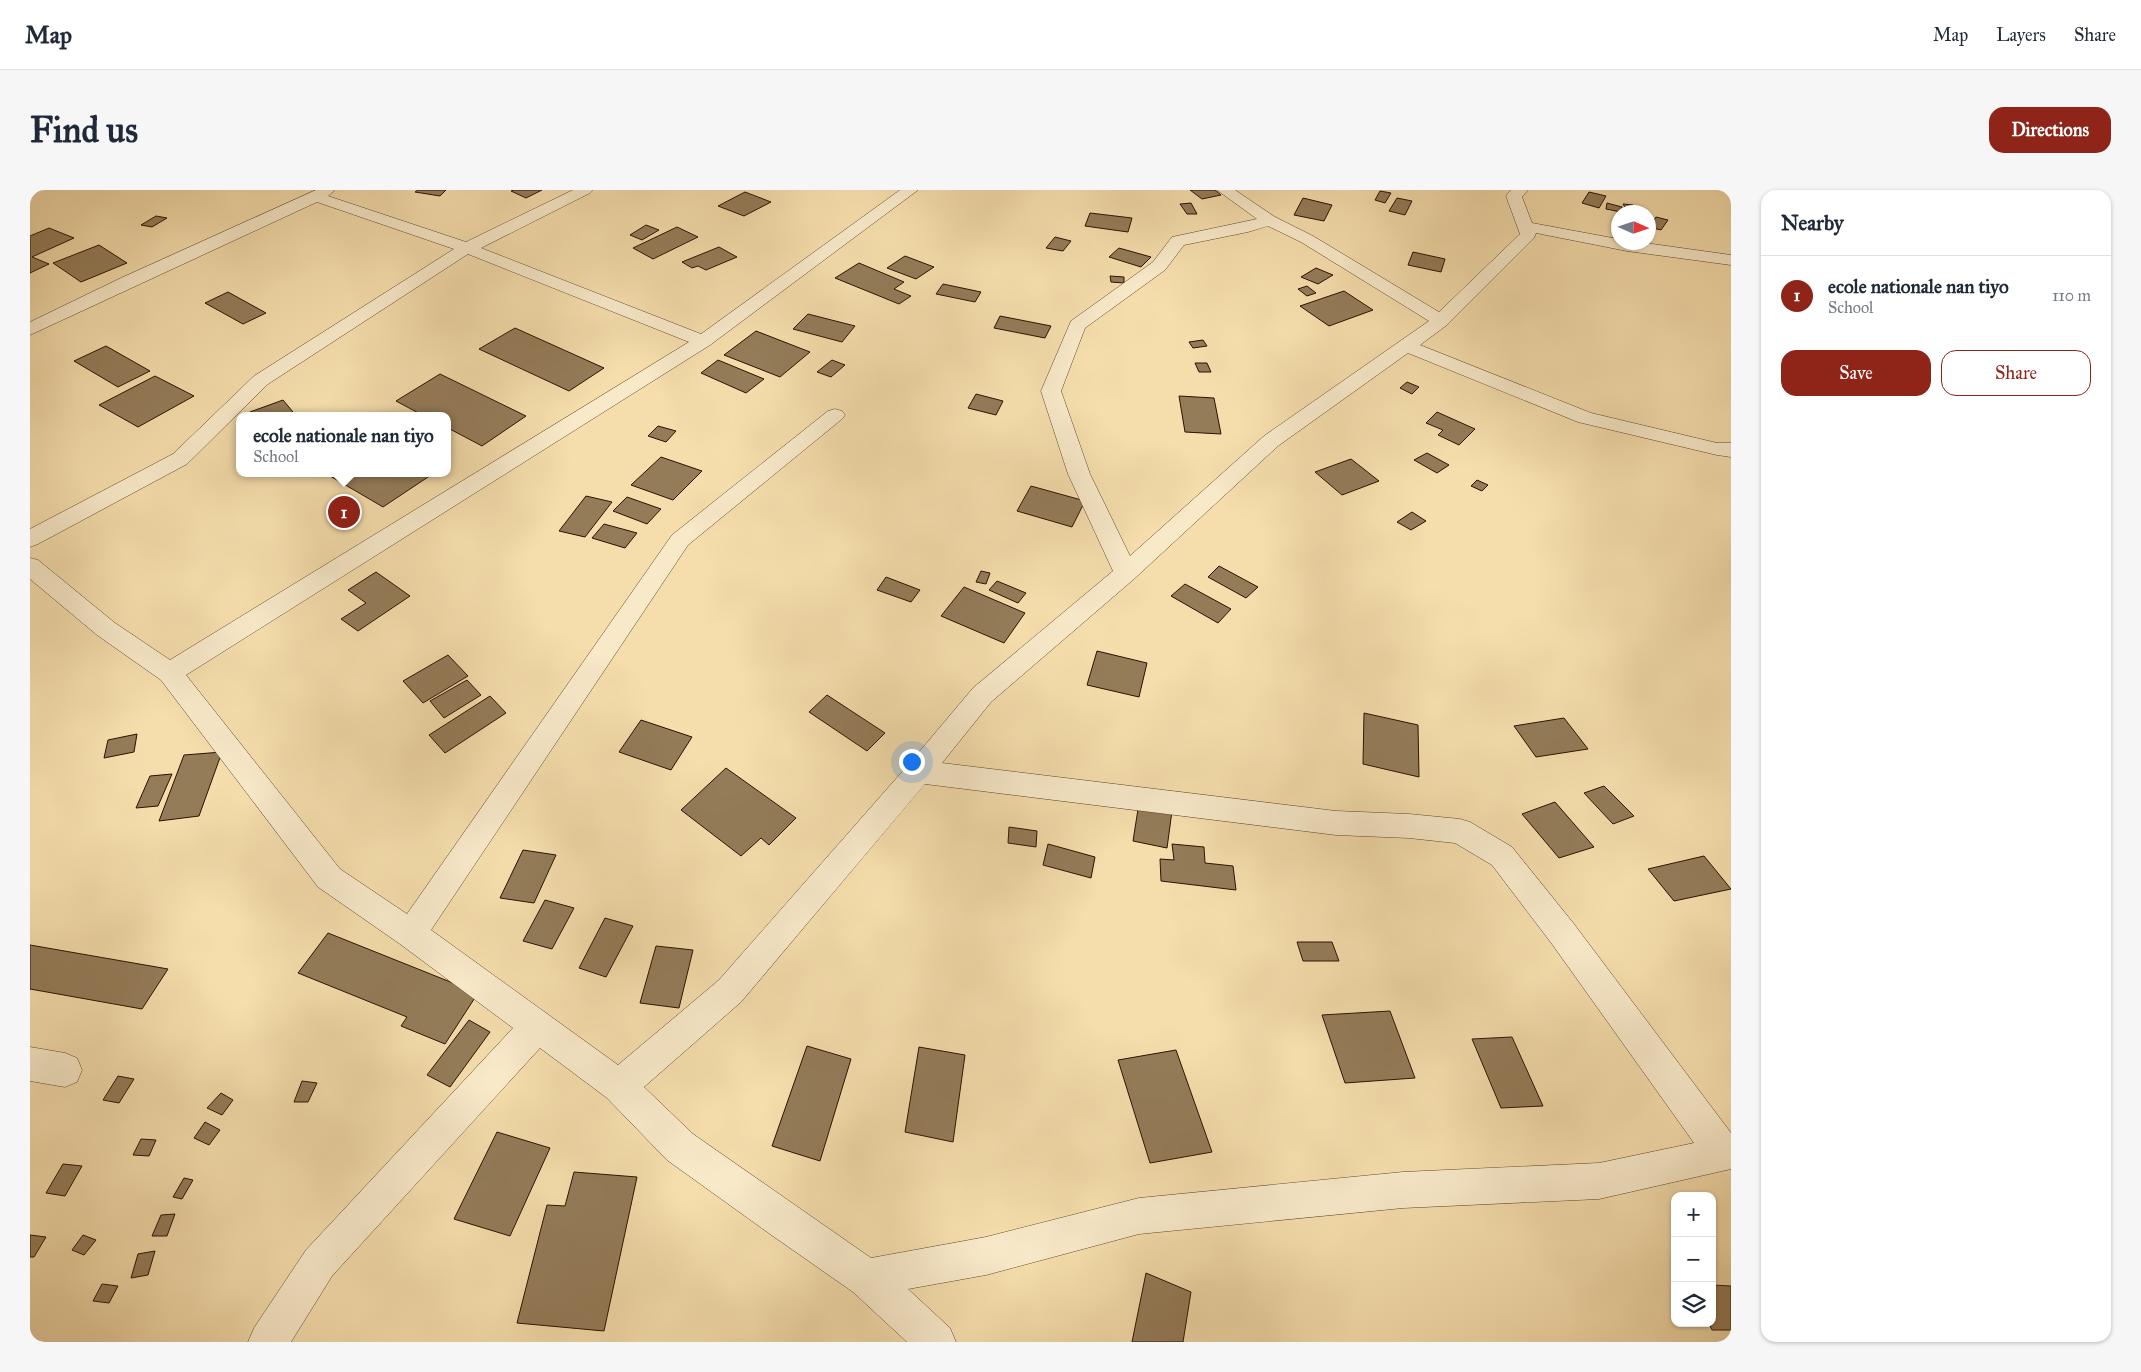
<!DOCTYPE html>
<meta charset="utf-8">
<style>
:root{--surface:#fff;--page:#f6f6f7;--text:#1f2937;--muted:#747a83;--line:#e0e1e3;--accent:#8f2418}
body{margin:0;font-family:"IM FELL Great Primer",serif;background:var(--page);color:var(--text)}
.controls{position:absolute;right:15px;bottom:15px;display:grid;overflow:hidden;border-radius:10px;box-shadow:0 1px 4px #0004}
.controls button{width:45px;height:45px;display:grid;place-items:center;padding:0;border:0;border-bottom:1px solid var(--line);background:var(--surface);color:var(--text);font:25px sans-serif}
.compass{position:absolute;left:1581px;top:15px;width:45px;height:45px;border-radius:50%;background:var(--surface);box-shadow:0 1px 4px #0004;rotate:93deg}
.you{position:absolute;left:881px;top:571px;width:18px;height:18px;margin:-12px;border:4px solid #fff;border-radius:50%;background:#1a73e8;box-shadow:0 0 0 8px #1a73e833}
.badge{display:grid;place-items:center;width:32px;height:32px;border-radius:50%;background:var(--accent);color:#fff;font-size:16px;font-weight:700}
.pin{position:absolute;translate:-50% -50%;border:2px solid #fff;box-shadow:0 1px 5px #0006}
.popup{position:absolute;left:206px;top:222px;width:215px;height:65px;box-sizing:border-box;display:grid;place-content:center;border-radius:10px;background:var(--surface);filter:drop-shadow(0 1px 4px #0005);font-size:16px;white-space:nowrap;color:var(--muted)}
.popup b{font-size:19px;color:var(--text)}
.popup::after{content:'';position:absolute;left:50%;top:100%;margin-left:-10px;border:10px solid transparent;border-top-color:var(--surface)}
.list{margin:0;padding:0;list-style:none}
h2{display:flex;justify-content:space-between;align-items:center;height:65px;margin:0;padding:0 20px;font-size:21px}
h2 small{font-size:16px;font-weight:400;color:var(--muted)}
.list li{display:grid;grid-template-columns:32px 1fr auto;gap:15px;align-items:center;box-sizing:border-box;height:80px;padding:0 20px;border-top:1px solid var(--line)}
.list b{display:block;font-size:19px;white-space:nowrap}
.list p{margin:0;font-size:16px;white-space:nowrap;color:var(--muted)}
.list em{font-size:16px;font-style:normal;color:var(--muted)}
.actions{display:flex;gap:10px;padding:15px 20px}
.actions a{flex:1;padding:11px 0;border:1px solid var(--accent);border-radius:15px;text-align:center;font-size:18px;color:var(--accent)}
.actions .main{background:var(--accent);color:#fff}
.icon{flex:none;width:28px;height:28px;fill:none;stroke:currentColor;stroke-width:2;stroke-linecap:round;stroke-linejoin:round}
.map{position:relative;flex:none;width:1701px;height:1152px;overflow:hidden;border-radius:15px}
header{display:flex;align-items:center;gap:30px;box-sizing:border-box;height:70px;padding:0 25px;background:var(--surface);border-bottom:1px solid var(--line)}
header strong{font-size:24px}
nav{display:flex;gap:28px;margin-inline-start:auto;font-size:18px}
.intro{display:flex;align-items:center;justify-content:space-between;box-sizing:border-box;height:120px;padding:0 30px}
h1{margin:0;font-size:35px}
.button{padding:12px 22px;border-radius:15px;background:var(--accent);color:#fff;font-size:18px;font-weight:700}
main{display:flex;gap:30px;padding:0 30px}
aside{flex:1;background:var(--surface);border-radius:15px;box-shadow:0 1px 4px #0004}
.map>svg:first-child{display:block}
.building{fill:#947c59;stroke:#2b1200}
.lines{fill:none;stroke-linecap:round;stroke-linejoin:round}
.minor-casing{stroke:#5e452b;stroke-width:1}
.minor{fill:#f8e9c9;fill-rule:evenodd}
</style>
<header>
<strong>Map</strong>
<nav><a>Map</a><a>Layers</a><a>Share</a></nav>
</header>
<div class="intro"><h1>Find us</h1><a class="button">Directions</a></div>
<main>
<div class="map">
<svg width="1701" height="1152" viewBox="0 0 1701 1152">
<rect width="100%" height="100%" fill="#f5ddac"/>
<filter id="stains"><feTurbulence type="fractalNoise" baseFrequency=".004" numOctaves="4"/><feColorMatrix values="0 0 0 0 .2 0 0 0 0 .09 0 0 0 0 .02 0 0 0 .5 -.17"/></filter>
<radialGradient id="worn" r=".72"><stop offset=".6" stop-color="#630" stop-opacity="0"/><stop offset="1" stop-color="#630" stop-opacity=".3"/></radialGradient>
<path class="building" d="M388 0H416L410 6 385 2Z
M484 0H512L496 8 481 1Z
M1160 0H1185L1191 5 1172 9Z
M1350 1 1361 3 1355 13 1345 10Z
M715 2 741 12 714 26 688 16Z
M1559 2 1576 6 1569 18 1552 13Z
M1273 8 1302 15 1294 31 1264 25Z
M1367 8 1382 11 1375 25 1359 21Z
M1161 13 1167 24H1157L1150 14Z
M1577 13 1592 17 1591 22 1576 19Z
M1593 14 1603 15 1609 22H1598Z
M1060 23 1102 28 1098 42 1055 36Z
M126 26 137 28 122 37 111 35Z
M1626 27 1638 30 1631 40 1619 37Z
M616 35 629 40 612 50 600 45Z
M647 37 668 47 623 69 603 58Z
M19 38 44 48 2 67 19 74 0 83V46Z
M1025 47 1041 51 1033 61 1016 58Z
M69 55 97 73 51 92 23 73Z
M689 57 707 67 676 80 668 76 662 78 652 72Z
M1089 58 1121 67 1111 77 1079 67Z
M1383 62 1415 69 1411 82 1378 75Z
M875 66 904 77 886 89 857 78Z
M829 73 874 92 864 99 881 106 869 114 805 88Z
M1286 78 1303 85 1288 94 1271 87Z
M1080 86 1094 87V93L1081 92Z
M913 94 951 102 945 112 906 104Z
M1277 96 1286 103 1277 106 1268 99Z
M1314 101 1343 120 1299 136 1270 116Z
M198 102 236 123 213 134 175 113Z
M778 124 825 136 812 152 763 139Z
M970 126 1021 136 1015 148 964 138Z
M485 138 574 178 539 201 449 159Z
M726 141 780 162 750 187 694 165Z
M1173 150 1177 156 1163 158 1159 152Z
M76 156 120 181 88 197 44 171Z
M688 170 734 189 716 203 671 183Z
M802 170 815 175 801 187 787 182Z
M1165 173H1177L1181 182H1169Z
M410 184 496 226 452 256 418 238V226H394L366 211Z
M125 186 164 206 108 237 69 215Z
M1377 192 1389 197 1382 204 1370 198Z
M946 204 973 211 966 225 938 218Z
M1149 206 1184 208 1191 244 1155 242Z
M253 210 263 222 254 226H223L220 222Z
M1407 222 1445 239 1429 255 1408 245 1413 240 1396 233Z
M628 236 646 241 636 252 618 246Z
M1397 263 1419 275 1407 283 1384 270Z
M631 267 672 281 643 310 601 295Z
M1321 269 1349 291 1312 305 1285 282Z
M295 283H404L353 317Z
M1447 290 1458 295 1452 301 1441 296Z
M1001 296 1055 311 1042 337 987 321Z
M556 306 582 312 555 347 529 341Z
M597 307 631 319 617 334 583 321Z
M1382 322 1396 331 1381 340 1367 332Z
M574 334 607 343 595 358 562 348Z
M1189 376 1228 397 1216 408 1178 387Z
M951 381 960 383 956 394 946 392Z
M346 382 380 406 328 441 311 429 336 413 318 400Z
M856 387 890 400 881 412 847 400Z
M967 391 996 403 988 413 959 400Z
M1155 394 1201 419 1188 433 1141 406Z
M934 397 995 423 974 453 911 426Z
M1067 461 1117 473 1109 507 1057 495Z
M418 465 438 486 393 513 373 491Z
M437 490 451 505 414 528 400 511Z
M797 505 855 543 837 561 779 522Z
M460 506 476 523 415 563 399 545Z
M1334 523 1388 535 1389 587 1333 574Z
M1534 528 1558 559 1506 567 1484 536Z
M611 530 662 547 641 580 589 562Z
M107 544 104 562 74 568 78 550Z
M192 562 169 626 129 631 154 565Z
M696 578 766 628 739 655 731 648 711 666 651 620Z
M142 584 128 616 106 618 120 586Z
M1574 596 1604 626 1583 634 1554 603Z
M1525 612 1564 657 1529 668 1492 624Z
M1109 613 1142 621 1137 658 1103 651Z
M979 637 1007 641 1006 657 978 653Z
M1018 654 1065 667 1061 688 1013 675Z
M1142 654 1174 657 1175 673 1203 676 1206 700 1131 691 1130 669 1144 670Z
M493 660 526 665 504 713 470 708Z
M1674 666 1701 699 1644 711 1618 679Z
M515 710 544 718 522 759 493 751Z
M575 728 603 736 576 787 549 778Z
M298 743 448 803 415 854 371 836 377 827 268 783Z
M1267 752H1302L1309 771H1273Z
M0 755 138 779 112 819 0 799Z
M626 756 663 760 649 818 610 813Z
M1360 821 1385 888 1315 893 1292 825Z
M439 830 460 842 420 897 397 885Z
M1482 847 1513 916 1471 918 1442 849Z
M777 856 821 869 790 971 742 956Z
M889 857 935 865 923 952 875 942Z
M1146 860 1182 962 1120 973 1088 870Z
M88 886 104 889 89 913 73 910Z
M272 891 287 893 278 912H264Z
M191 903 203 910 192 925 177 918Z
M175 932 190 940 179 955 164 948Z
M467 942 520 958 480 1046 424 1029Z
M111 949 126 950 119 966 103 965Z
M33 974 52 976 35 1006 16 1003Z
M544 982 607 987 574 1141 487 1133 517 1015 535 1016Z
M154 988 163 990 152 1009 143 1007Z
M145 1024 137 1046H122L131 1025Z
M0 1045 16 1047 4 1067H0Z
M53 1045 66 1050 54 1065 42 1060Z
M125 1061 118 1085 101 1088 108 1064Z
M1116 1083 1161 1102 1153 1152H1102Z
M72 1094 88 1096 79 1113 63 1111Z
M1682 1095 1701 1096V1140H1682L1679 1133H1682Z"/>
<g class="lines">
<defs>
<path id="minor" d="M286 0H305L298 6 436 52 543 0H563L560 3 451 58 671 144 870 0H888L680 155 156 485 310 679 377 724 642 345 798 221 805 219 812 221 815 225 812 229 658 355 401 740 588 875 689 790 879 574 943 498 1083 381 1038 284 1011 201 1041 131 1123 72 1142 47 1227 29 1187 0H1205L1245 27 1283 46 1409 122 1490 44 1476 6 1481 0H1498L1492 7 1502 33 1588 49V52H1608L1701 65V75L1597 61 1506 43 1504 48 1417 135 1390 155 1561 223 1687 253H1701V267L1687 265 1548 232 1378 163 1248 256 1104 389 961 512 912 573 1306 621 1379 624 1430 629 1440 632 1482 657 1544 734 1701 943V979L1569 1009 1373 1018 1109 1044 956 1085 878 1099 920 1138 926 1152H877L823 1102 740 1044 637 970 577 908 510 858 302 1086 261 1152H218L224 1138 276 1060 483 838 370 754 288 697 131 490 67 445 0 389V368L8 370 85 433 140 470 659 152 438 64 238 194 157 274 8 354 0 357V339L143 264 224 186 424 59 287 12 0 145V132L91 88ZM1238 36 1271 52 1399 131 1234 246 1100 366 1060 284 1031 201 1055 138 1135 80 1154 55 1218 42ZM895 594 1306 645 1379 648 1425 653 1462 675 1522 754 1664 953 1569 973 1373 982 1109 1008 956 1047 841 1068 663 944 614 897 711 812Z
M0 857 35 863 47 868 52 880 47 892 35 897 0 891Z"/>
</defs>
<use href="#minor" class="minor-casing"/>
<use href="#minor" class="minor"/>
</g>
<rect width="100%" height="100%" filter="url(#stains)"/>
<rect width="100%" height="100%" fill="url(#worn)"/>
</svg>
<div class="controls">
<button>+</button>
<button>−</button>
<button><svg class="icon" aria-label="layers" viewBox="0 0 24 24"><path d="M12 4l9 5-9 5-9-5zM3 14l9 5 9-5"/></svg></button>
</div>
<svg class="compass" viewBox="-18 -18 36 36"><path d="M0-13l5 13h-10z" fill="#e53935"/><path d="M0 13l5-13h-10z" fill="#747a83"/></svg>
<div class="you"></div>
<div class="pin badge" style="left:314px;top:322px">1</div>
<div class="popup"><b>ecole nationale nan tiyo</b>School</div>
</div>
<aside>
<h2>Nearby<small></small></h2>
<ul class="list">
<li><span class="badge">1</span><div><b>ecole nationale nan tiyo</b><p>School</p></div><em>110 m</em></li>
</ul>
<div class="actions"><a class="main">Save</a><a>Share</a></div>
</aside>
</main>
